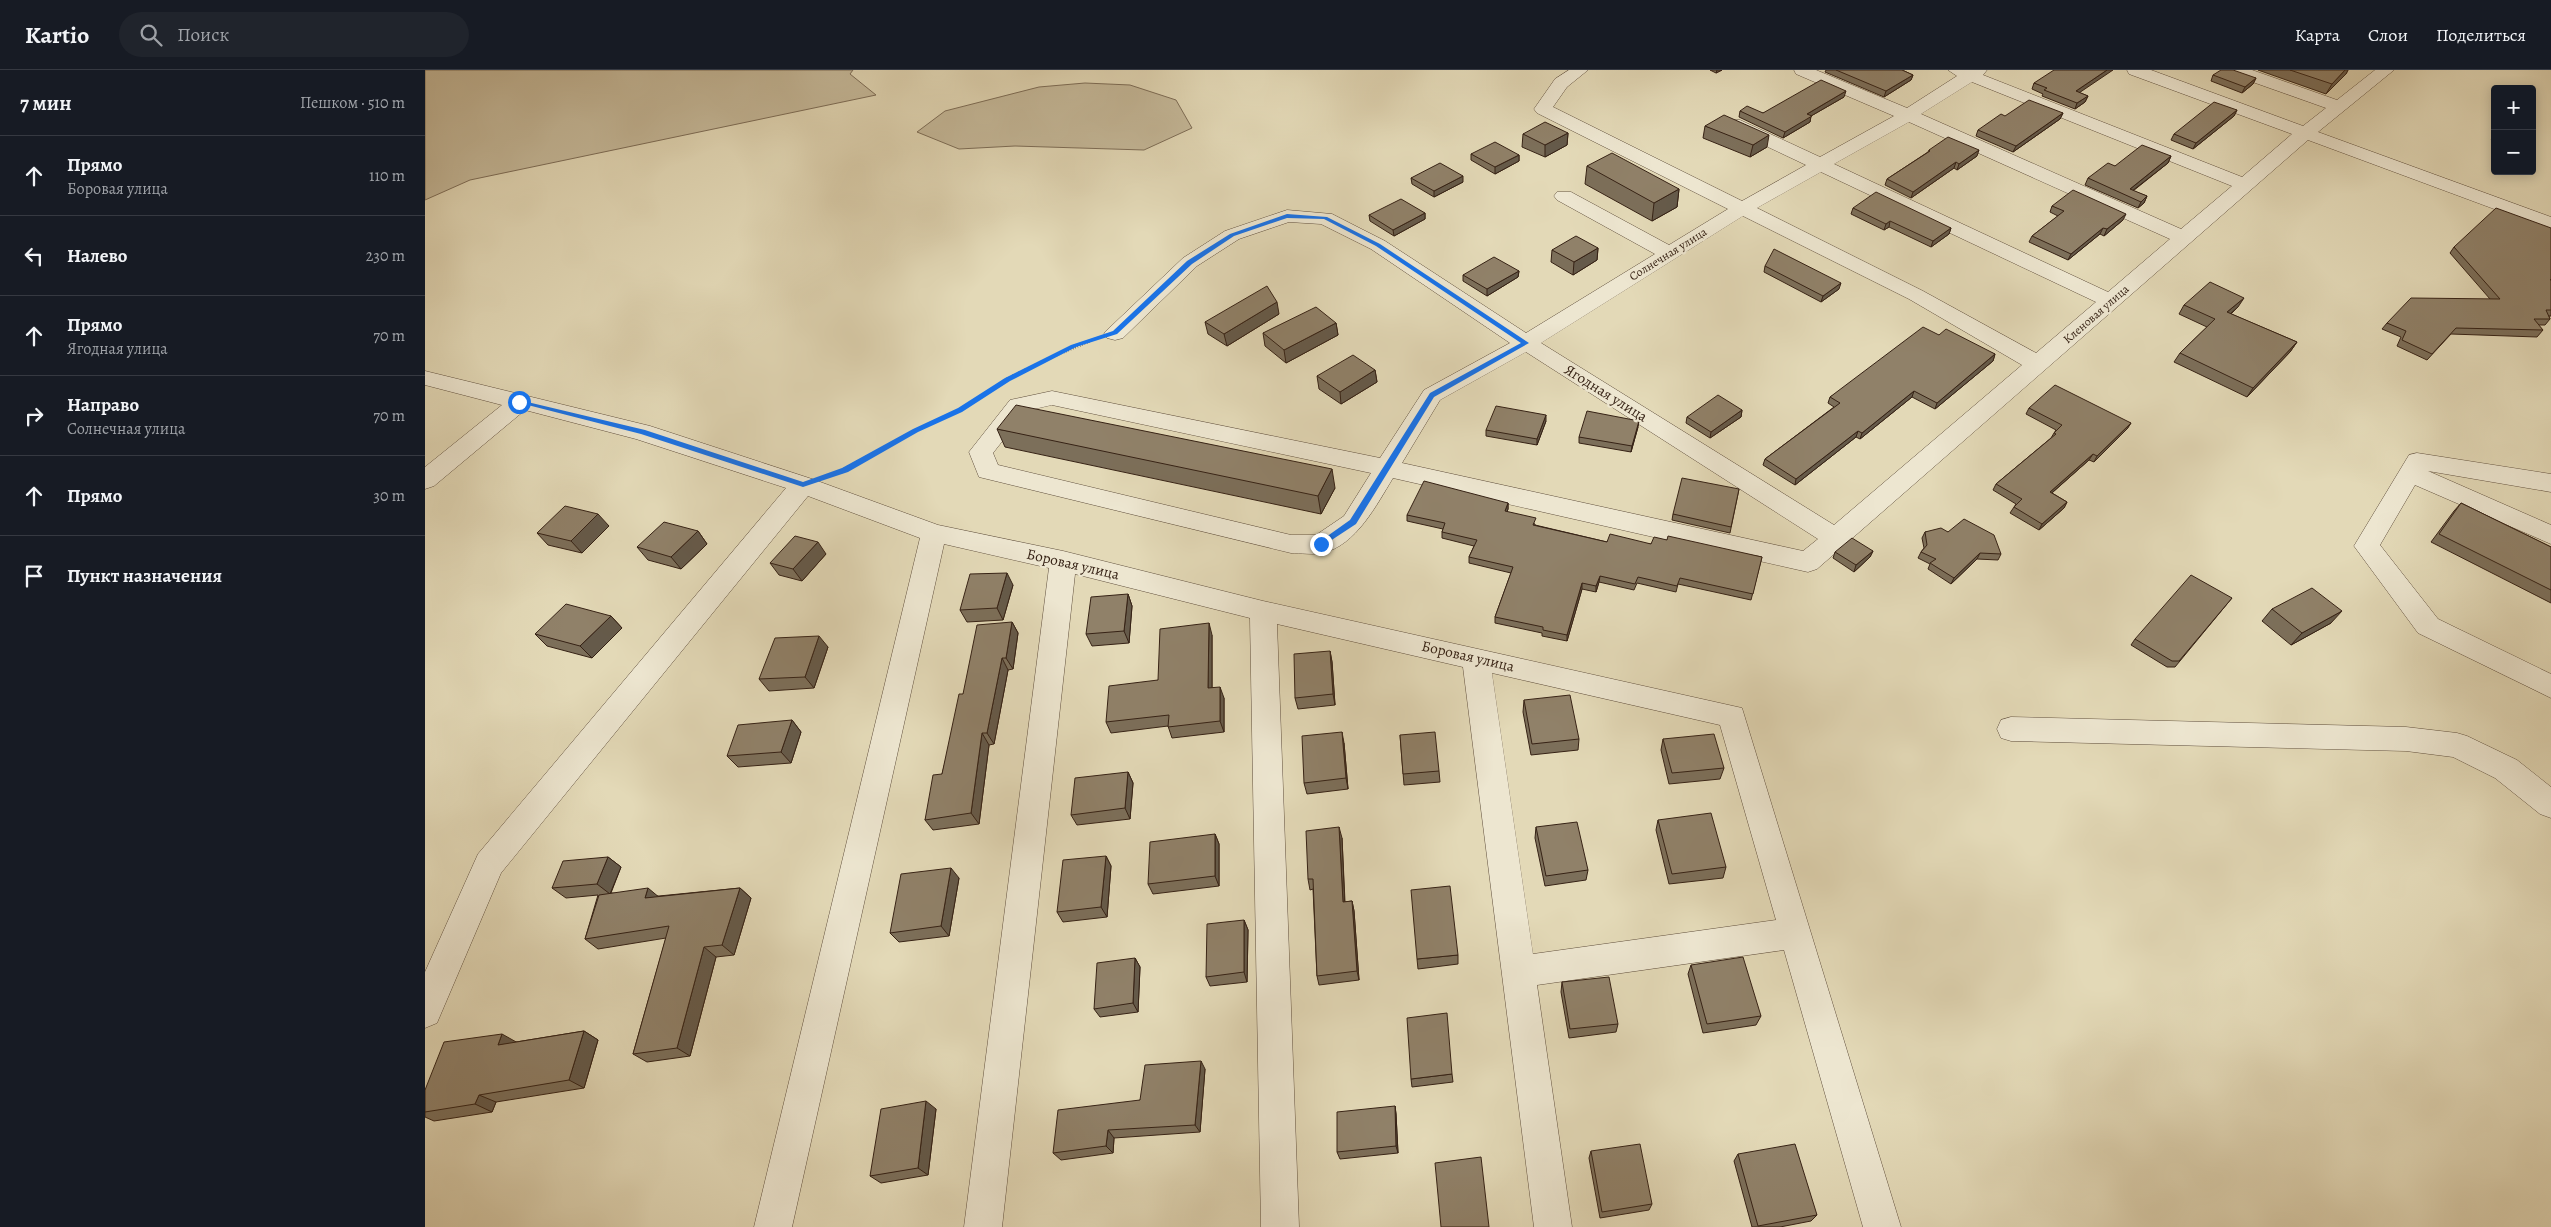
<!DOCTYPE html>
<html lang="ru">
<meta charset="utf-8">
<style>
:root{--surface:#171b24;--page:#20242c;--text:#f1f3f6;--muted:#9ea1a6;--line:#363941}
body{margin:0;font-family:Alegreya,serif;background:var(--page);color:var(--text)}
.controls{position:absolute;right:15px;top:15px;display:grid;overflow:hidden;border-radius:5px;box-shadow:0 2px 12px #0003}
.controls button{width:45px;height:45px;display:grid;place-items:center;padding:0;border:0;border-bottom:1px solid var(--line);background:var(--surface);color:var(--text);font:25px sans-serif}
.stop{position:absolute;width:15px;height:15px;margin:-11px;border:4px solid #1a73e8;border-radius:50%;background:#fff}
.stop.end{background:#1a73e8;border-color:#fff;box-shadow:0 1px 5px #0008}
.list{margin:0;padding:0;list-style:none}
h2{display:flex;justify-content:space-between;align-items:center;height:65px;margin:0;padding:0 20px;font-size:21px}
h2 small{font-size:16px;font-weight:400;color:var(--muted)}
.list li{display:grid;grid-template-columns:32px 1fr auto;gap:15px;align-items:center;box-sizing:border-box;height:80px;padding:0 20px;border-top:1px solid var(--line)}
.list b{display:block;font-size:19px;white-space:nowrap}
.list p{margin:0;font-size:16px;white-space:nowrap;color:var(--muted)}
.list em{font-size:16px;font-style:normal;color:var(--muted)}
.icon{flex:none;width:28px;height:28px;fill:none;stroke:currentColor;stroke-width:2;stroke-linecap:round;stroke-linejoin:round}
.map{position:relative;flex:none;width:2126px;height:1157px;overflow:hidden}
header{display:flex;align-items:center;gap:30px;box-sizing:border-box;height:70px;padding:0 25px;background:var(--surface);border-bottom:1px solid var(--line)}
header strong{font-size:24px}
nav{display:flex;gap:28px;margin-inline-start:auto;font-size:18px}
.search{width:350px;height:45px;background:var(--page);display:flex;align-items:center;gap:12px;box-sizing:border-box;padding:0 18px;border-radius:28px;color:var(--muted);font-size:19px}
main{display:flex}
aside{flex:1;background:var(--surface)}
.map>svg:first-child{display:block}
.green{fill:#c6ba9b;stroke:#7e6e58}
.lines{fill:none;stroke-linecap:round;stroke-linejoin:round}
.minor-casing{stroke:#61503e;stroke-width:1}
.path-far1{stroke:#362215;stroke-width:2.5;stroke-dasharray:0.5 2;stroke-linecap:butt}
.path{stroke:#362215;stroke-width:3;stroke-dasharray:1 2.5;stroke-linecap:butt}
.minor{fill:#ede6d0;fill-rule:evenodd}
.wall{fill:#7c6f5a;stroke:#362215}
.shaded-wall{fill:#655a4a;stroke:#362215}
.building{fill:#908169;stroke:#362215}
.route{fill:#1a73e8}
.labels{text-anchor:middle;dominant-baseline:central;stroke-width:4.5;stroke-linejoin:round;paint-order:stroke}
.far-street-label{font-size:12px;fill:#362215;stroke:#ede6d0}
.street-label{font-size:15px;fill:#362215;stroke:#ede6d0}
</style>
<header>
<strong>Kartio</strong>
<div class="search"><svg class="icon" aria-label="search" viewBox="0 0 24 24"><circle cx="10" cy="10" r="6"/><path d="M15 15l6 6"/></svg>Поиск</div>
<nav><a>Карта</a><a>Слои</a><a>Поделиться</a></nav>
</header>
<main>
<aside>
<h2>7 мин<small>Пешком · 510 m</small></h2>
<ul class="list">
<li><svg class="icon" aria-label="ahead" viewBox="0 0 24 24"><path d="M12 20V5M6 11l6-6 6 6"/></svg><div><b>Прямо</b><p>Боровая улица</p></div><em>110 m</em></li>
<li><svg class="icon" aria-label="left" viewBox="0 0 24 24"><path d="M17 20v-9H6M10 6l-5 5 5 5"/></svg><div><b>Налево</b></div><em>230 m</em></li>
<li><svg class="icon" aria-label="ahead" viewBox="0 0 24 24"><path d="M12 20V5M6 11l6-6 6 6"/></svg><div><b>Прямо</b><p>Ягодная улица</p></div><em>70 m</em></li>
<li><svg class="icon" aria-label="right" viewBox="0 0 24 24"><path d="M7 20v-9h11M14 6l5 5-5 5"/></svg><div><b>Направо</b><p>Солнечная улица</p></div><em>70 m</em></li>
<li><svg class="icon" aria-label="ahead" viewBox="0 0 24 24"><path d="M12 20V5M6 11l6-6 6 6"/></svg><div><b>Прямо</b></div><em>30 m</em></li>
<li><svg class="icon" aria-label="arrive" viewBox="0 0 24 24"><path d="M6 21V4h12l-3 4 3 4H6"/></svg><div><b>Пункт назначения</b></div></li>
</ul>
</aside>
<div class="map">
<svg width="2126" height="1157" viewBox="0 0 2126 1157">
<rect width="100%" height="100%" fill="#e3d9b7"/>
<filter id="stains"><feTurbulence type="fractalNoise" baseFrequency=".004" numOctaves="4"/><feColorMatrix values="0 0 0 0 .2 0 0 0 0 .09 0 0 0 0 .02 0 0 0 .5 -.17"/></filter>
<radialGradient id="worn" r=".72"><stop offset=".6" stop-color="#630" stop-opacity="0"/><stop offset="1" stop-color="#630" stop-opacity=".3"/></radialGradient>
<path class="green" d="M0 0H428L425 4 451 25 45 110 0 130Z
M660 13 705 15 751 30 767 58 719 80 590 76 534 79 492 62 520 41 614 17Z"/>
<g class="lines">
<defs>
<path id="minor" d="M1144 0H1163L1142 17 1128 37 1317 131 1381 95 1303 58 1300 54 1303 50H1315L1395 87 1469 46 1371 4 1369 0H1391L1482 38 1532 6 1523 0H1562L1558 5 1817 107 1867 64 1704 4 1702 0H1726L1878 56 1901 38 1805 4 1803 0H1827L1912 30 1950 0H1969L1893 62 2126 147V160L1883 70 1392 499 1383 502 968 408C952 434 931 476 897 483 888 485 876 483 866 483L554 407 544 382 585 330 627 321 955 388 999 320 1085 273 946 179 896 154 864 152 814 169 772 196 698 268 690 270 682 268 679 263 758 188 800 161 862 140 907 144 960 171 1101 263 1230 184 1132 130 1129 126 1132 122H1146L1244 175 1303 139 1112 43 1109 39 1130 9ZM1547 12 1807 116 1756 159 1496 44ZM1484 52 1745 169 1683 222 1409 94ZM1396 102 1671 232 1611 283 1498 221 1332 138ZM1318 146 1484 229 1597 295 1409 455 1116 273ZM1101 282 1393 469 1378 481 977 393 1015 330ZM627 335 946 403 919 446 891 465H866L573 395 568 383 601 341Z
M0 301 225 356 387 409 513 455 638 481 838 531 1317 638 1476 1157H1438L1359 880 1112 915 1147 1157H1109L1038 597 852 554 874 1157H836L825 548 650 504 577 1157H539L624 498 519 474 367 1157H329L495 468 383 426 76 803 12 953 0 958V902L53 784 361 418 211 369 100 340 9 416 0 419V397L77 335 0 315ZM1067 603 1295 655 1351 850 1108 884Z
M1992 383 2126 404V422L2003 401 2126 455V474L1990 415 1955 475 2013 549 2126 604V628L1993 563 1929 476 1984 385Z
M1586 647 1981 657 2032 663 2042 666 2092 690 2126 717V748L2115 744 2070 708 2028 687 1981 681 1586 671 1576 668 1572 659 1576 650Z"/>
</defs>
<use href="#minor" class="minor-casing"/>
<path class="path-far1" d="M627 287 668 270"/>
<path class="path" d="M410 404 490 361 535 340 582 309 629 286"/>
<use href="#minor" class="minor"/>
</g>
<path class="wall" d="M1285 0H1297L1291 3Z
M1401 0H1477L1488 5 1486 10 1459 27 1400 2Z
M1833 0H1923L1921 4 1901 24Z
M1788 5 1831 8 1828 14 1817 23 1786 11Z
M1609 13 1655 23 1663 26 1660 32 1650 39 1617 26 1618 24 1607 19Z
M1419 27 1386 46 1385 52 1358 68 1314 47 1315 41 1338 43Z
M1812 40 1809 46 1768 79 1746 70 1749 64Z
M1638 43 1635 49 1588 82 1551 66 1553 60Z
M1280 56 1342 77 1325 87 1278 68Z
M1143 63 1142 75 1120 87 1097 77 1098 64Z
M2070 65V71L2066 70Z
M1504 80 1552 86 1532 100 1529 98 1486 128 1460 115 1462 109 1503 82Z
M1046 84 1094 85V91L1070 104 1046 90Z
M1746 86 1743 93 1708 121 1722 126 1719 133 1713 138 1660 115 1663 108 1690 96Z
M1162 96 1254 119 1252 137 1227 151 1160 114Z
M986 108 1038 112 1009 127 987 114Z
M1627 136 1698 150 1679 166 1675 164 1643 190 1604 172 1607 166 1633 146 1625 142Z
M1428 138 1526 158 1524 164 1506 177 1464 157 1459 160 1426 144Z
M1000 143V149L969 166 945 151 944 145Z
M2029 177 2126 210V246H2124L2125 249 2120 255H2113L2118 260 2112 267 2026 264 2002 290 1972 276 1976 267 1957 259 1962 253 2065 229 2025 183Z
M1173 178 1172 190 1148 205 1126 192 1127 180Z
M1340 196 1414 219 1396 232 1339 202Z
M1094 201 1093 207 1062 226 1038 211V205Z
M1759 235 1813 237 1806 244 1872 272 1865 282 1822 327 1749 292 1755 283 1782 257 1754 244Z
M854 244 802 276 783 264 780 252Z
M911 253 913 265 861 293 840 276 838 263Z
M1514 265 1570 284 1568 291 1510 339 1487 327 1435 369 1431 367 1370 415 1338 395 1340 389 1409 337 1403 333 1405 327Z
M950 300 952 312 916 334 894 319 892 306Z
M1604 338 1706 353 1702 359 1669 392 1664 390 1627 423 1642 432 1639 438 1614 460 1585 443 1591 434 1568 420 1571 414 1626 368 1629 363 1631 360 1601 344Z
M1317 340 1316 347 1285 368 1261 353 1262 347Z
M1121 351 1112 375 1061 366V360Z
M1213 357 1206 382 1154 373V367Z
M572 359 910 418 896 444 580 377Z
M1314 419 1305 463 1247 450 1248 444Z
M1083 433V439L1082 442 1110 454V455L1182 472 1226 474 1242 470 1337 487 1326 530 1253 514 1251 522 1212 513 1209 520 1174 512 1171 522 1157 519 1142 571 1117 566V563L1070 553V547L1086 503 1044 493V487L1049 476 1017 468V462L1018 459 982 451V445Z
M2036 433 2126 477V533L2006 472 2029 441Z
M184 456 157 483 123 475 112 463Z
M273 461 282 474 256 499 223 490 212 477Z
M1500 462H1523L1576 484 1573 490 1552 489 1526 514 1503 499 1505 494 1493 488 1496 482 1499 478 1497 468Z
M1448 481 1445 487 1429 502 1408 488 1410 482Z
M401 484 377 511 354 505 345 493Z
M588 515 578 550 542 552 535 540Z
M703 524 707 536 704 573 667 576 661 564Z
M1807 528 1750 597H1742L1706 575 1710 569Z
M1847 539 1906 553 1866 575 1837 551Z
M186 546 197 558 167 588 122 576 110 564Z
M587 552 593 563 588 599 583 600 569 674 564 675 554 754 508 760 500 750 517 704 538 624Z
M787 565V618L799 628V662L747 668 743 656 686 663 681 652 733 610Z
M403 577 389 618 344 621 334 609Z
M905 581 907 592 910 635 873 639 870 628Z
M1099 630 1154 669 1153 680 1106 685 1098 642Z
M367 650 376 662 366 693 313 697 302 686Z
M975 665 1014 701 1015 712 979 715Z
M1238 669 1299 698 1295 709 1244 714 1236 680Z
M919 673 923 719 882 724 879 713Z
M703 702 708 713 705 749 652 755 646 745Z
M1233 750 1301 797 1298 808 1244 814 1231 760Z
M1111 757 1163 800 1161 810 1120 816 1110 768Z
M790 764 794 774V816L728 824 723 814Z
M917 768 920 832 927 831 929 841 934 910 894 915 892 906 888 819 885 820 883 809Z
M681 786 686 796 682 847 638 852 632 842Z
M183 787 196 797 186 823 234 826 315 818 326 828 309 885 291 887 265 986 222 992 208 984 241 868 173 879 160 869 173 825 141 828 127 818Z
M534 808 524 866 474 872 465 863Z
M819 850 823 860 822 912 785 916 781 907Z
M1033 885V894L993 899 992 889Z
M710 888 715 897 713 942 675 947 669 939Z
M1266 895 1336 946 1331 955 1278 963 1263 904Z
M1137 912 1193 954 1191 962 1144 968 1136 922Z
M159 961 173 970 159 1018 71 1032 67 1042 9 1051 0 1047V1020L91 972Z
M780 999 775 1062 689 1068 688 1083 636 1090 628 1083 715 1030Z
M1027 1004 1028 1012 987 1017 986 1009Z
M970 1036 971 1044 973 1083 915 1089 912 1082Z
M511 1039 503 1105 456 1113 445 1106Z
M1166 1081 1227 1134 1224 1140 1175 1148 1164 1088Z
M1313 1084 1392 1145 1386 1151 1355 1157H1327L1309 1091Z"/>
<path class="shaded-wall" d="M1292 0H1297L1291 3Z
M1682 0H1688L1648 27 1651 21Z
M1920 0H1923L1921 4 1901 24 1907 14Z
M1488 5 1486 10 1459 27 1461 21Z
M1831 8 1828 14 1817 23 1820 17Z
M1421 21 1419 27 1386 46 1385 52 1358 68 1360 62 1382 44Z
M1663 26 1660 32 1650 39 1652 33Z
M1812 40 1809 46 1768 79 1771 73Z
M1638 43 1635 49 1588 82 1591 76Z
M1143 63 1142 75 1120 87V75Z
M1344 65 1342 77 1325 87 1328 75Z
M1554 80 1552 86 1532 100 1534 94Z
M1094 85V91L1070 104V97Z
M1746 86 1743 93 1702 125 1705 119Z
M1531 92 1529 98 1486 128 1488 122Z
M1038 106V112L1009 127V121Z
M1254 119 1252 137 1227 151 1229 133Z
M1722 126 1719 133 1713 138 1716 132Z
M1000 143V149L969 166 968 160Z
M1701 144 1698 150 1679 166 1682 159Z
M1465 151 1464 157 1459 160 1461 154Z
M1526 158 1524 164 1506 177 1508 171Z
M1678 158 1675 164 1643 190 1646 184Z
M1173 178 1172 190 1148 205 1149 192Z
M1094 201 1093 207 1062 226V219Z
M1416 213 1414 219 1396 232 1398 226Z
M1819 228 1813 237 1797 251 1802 242Z
M852 232 854 244 802 276 799 264Z
M911 253 913 265 861 293 859 280Z
M1872 272 1865 282 1822 327 1828 318Z
M1570 284 1568 291 1510 339 1512 333Z
M950 300 952 312 916 334 915 322Z
M1489 321 1487 327 1435 369 1437 363Z
M1317 340 1316 347 1285 368 1286 362Z
M1121 345V351L1112 375V369Z
M1214 351 1213 357 1206 382 1207 376Z
M1706 353 1702 359 1669 392 1672 386Z
M1433 361 1431 367 1370 415 1371 409Z
M1668 384 1664 390 1621 428 1625 422Z
M907 399 910 418 896 444 893 426Z
M1642 432 1639 438 1614 460 1617 454Z
M1083 433V439L1080 447V441Z
M173 444 184 456 157 483 146 471Z
M273 461 282 474 256 499 246 487Z
M393 472 401 484 377 511 368 499Z
M1448 481 1445 487 1429 502 1431 495Z
M1555 483 1552 489 1526 514 1529 508Z
M582 503 588 515 578 550 572 538Z
M1175 506 1174 512 1171 522V516Z
M1157 513V519L1142 571V565Z
M703 524 707 536 704 573 699 561Z
M1917 541 1906 553 1866 575 1877 563Z
M186 546 197 558 167 588 155 576Z
M587 552 593 563 588 599 581 588Z
M784 553 787 565V630L783 618Z
M394 566 403 577 389 618 380 607Z
M905 581 907 592 910 635 908 624Z
M577 588 583 600 569 674 562 663Z
M795 617 799 628V662L795 651Z
M367 650 376 662 366 693 356 682Z
M917 662 919 673 923 719 921 708Z
M557 663 564 675 554 754 546 743Z
M703 702 708 713 705 749 700 738Z
M914 757 917 768 920 842 918 832Z
M790 764 794 774V816L790 806Z
M681 786 686 796 682 847 676 837Z
M183 787 196 797 185 824 172 814Z
M526 798 534 808 524 866 516 856Z
M223 818 235 828H220Z
M315 818 326 828 309 885 297 875Z
M927 831 929 841 934 910 932 901Z
M819 850 823 860 822 912 819 902Z
M279 877 291 887 265 986 252 978Z
M710 888 715 897 713 942 708 933Z
M159 961 173 970 159 1018 144 1010Z
M77 964 93 973 73 975Z
M776 991 780 999 775 1062 770 1055Z
M54 1025 71 1032 67 1042 50 1034Z
M501 1031 511 1039 503 1105 493 1098Z
M970 1036 971 1044 973 1083 971 1076Z
M683 1060 689 1068 688 1083 681 1076Z"/>
<path class="building" d="M1411 0H1477L1488 5 1461 21Z
M1629 0H1682L1651 21 1663 26 1652 33 1619 20 1622 18 1609 13Z
M1796 0H1808L1831 8 1820 17 1788 5Z
M1865 0H1920L1907 14Z
M1396 10 1421 21 1382 44 1387 46 1360 62 1315 41 1322 36 1338 43Z
M1604 30 1638 43 1591 76 1553 60 1576 44 1580 46Z
M1789 32 1812 40 1771 73 1749 64Z
M1299 45 1344 65 1328 75 1280 56Z
M1120 52 1143 63 1120 75 1098 64Z
M1523 67 1554 80 1534 94 1531 92 1488 122 1462 109 1505 81 1504 80Z
M1070 72 1094 85 1070 97 1046 84Z
M1717 75 1746 86 1705 119 1722 126 1716 132 1663 108 1683 93 1690 96Z
M1187 83 1254 119 1229 133 1162 96Z
M1015 93 1038 106 1009 121 986 108Z
M1648 120 1701 144 1682 159 1678 158 1646 184 1607 166 1639 141 1627 136Z
M1451 122 1526 158 1508 171 1465 151 1461 154 1428 138Z
M976 129 1000 143 968 160 944 145Z
M2071 138 2126 158V209L2125 210H2126V240H2121L2125 249H2109L2118 260 2031 258 2007 284 1977 270 1981 261 1962 253 1986 228 2075 229 2029 177Z
M1151 166 1173 178 1149 192 1127 180Z
M1349 179 1416 213 1398 226 1340 196Z
M1069 187 1094 201 1062 219 1038 205Z
M1785 212 1819 228 1802 242 1872 272 1828 318 1755 283 1790 249 1759 235Z
M842 216 852 232 799 264 780 252Z
M891 237 911 253 859 280 838 263Z
M1498 257 1514 265 1521 259 1570 284 1512 333 1489 321 1437 363 1433 361 1371 409 1340 389 1415 333 1405 327Z
M928 285 950 300 915 322 892 306Z
M1630 315 1706 353 1672 386 1668 384 1625 422 1642 432 1617 454 1589 437 1597 429 1571 414 1631 364 1629 363 1637 355 1604 338Z
M1293 325 1317 340 1286 362 1262 347Z
M591 335 907 399 893 426 572 359Z
M1071 336 1121 345 1112 369 1061 360Z
M1162 341 1214 351 1207 376 1154 367Z
M1257 408 1314 419 1306 457 1248 444Z
M999 411 1083 433 1080 441 1111 448 1108 455 1182 472 1185 464 1226 474 1229 467 1242 470 1243 466 1337 487 1328 524 1255 508 1252 516 1213 507 1210 514 1175 506 1171 516 1157 513 1142 565 1118 560V557L1070 547 1088 497 1044 487 1052 470 1017 462 1020 453 982 445Z
M2036 433 2126 477V520L2014 464Z
M140 436 173 444 146 471 112 463Z
M1539 449 1569 465 1576 484 1555 483 1529 508 1505 493 1511 489 1496 482 1502 475 1500 462 1516 458 1523 462Z
M239 452 273 461 246 487 212 477Z
M370 466 393 472 368 499 345 493Z
M1427 468 1448 481 1431 495 1410 482Z
M582 503 572 538 535 540 545 504Z
M1766 505 1807 528 1754 591H1747L1710 569Z
M1887 518 1917 541 1877 563 1847 539Z
M703 524 699 561 661 564 666 527Z
M141 534 186 546 155 576 110 564Z
M587 552 581 588H577L562 663H557L546 743 500 750 508 705 517 704 534 624H538L552 555Z
M784 553 783 618 795 617V651L743 657 744 645 681 652 684 616 733 610 735 559Z
M394 566 380 607 334 609 350 568Z
M905 581 908 624 870 628 869 584Z
M1145 625 1154 669 1107 674 1099 630Z
M367 650 356 682 302 686 313 655Z
M917 662 921 708 879 713 877 666Z
M1010 662 1014 701 978 704 975 665Z
M1289 664 1299 698 1247 703 1238 669Z
M703 702 700 738 646 745 650 708Z
M1286 743 1301 797 1247 804 1233 750Z
M1152 752 1163 800 1121 806 1111 757Z
M914 757 918 832 927 831 932 901 892 906 888 809H883L881 761Z
M790 764V806L723 814 725 772Z
M681 786 676 837 632 842 638 790Z
M183 787 172 814 127 818 138 791Z
M526 798 516 856 465 863 476 804Z
M1025 816 1033 885 992 889 986 820Z
M223 818 220 828 315 818 297 875 279 877 252 978 208 984 244 856 160 869 174 825Z
M819 850V902L781 907 782 854Z
M1318 887 1336 946 1282 954 1266 895Z
M710 888 708 933 669 939 672 893Z
M1184 907 1193 954 1145 959 1137 912Z
M1022 943 1027 1004 986 1009 982 948Z
M159 961 144 1010 54 1025 50 1034 0 1042V1020L19 972 77 964 73 975Z
M776 991 770 1055 683 1060 681 1076 628 1083 633 1040 715 1030 720 995Z
M501 1031 493 1098 445 1106 456 1039Z
M970 1036 971 1076 912 1082V1042Z
M1215 1074 1227 1134 1177 1142 1166 1081Z
M1370 1074 1392 1145 1333 1156 1313 1084Z
M1056 1087 1064 1157H1016L1010 1093Z"/>
<path class="route" d="M862 144 902 147 955 174 1104 273 1009 327 931 454 896 477 894 476V472L925 450 1005 323 1096 273 951 176 899 149 862 148 809 166 767 194 692 264 651 277 585 311 537 342 493 362 423 402 378 417 216 364 91 332 94 330 220 360 378 412 417 398 488 359 533 338 580 308 646 275 688 261 762 191 805 164Z"/>
<g class="labels">
<g class="far-street-label">
<text transform="translate(1243 184) rotate(-32)">Солнечная улица</text>
<text transform="translate(1671 244) rotate(-41)">Кленовая улица</text>
</g>
<g class="street-label">
<text transform="translate(1181 323) rotate(32)">Ягодная улица</text>
<text transform="translate(648 494) rotate(13)">Боровая улица</text>
<text transform="translate(1043 586) rotate(13)">Боровая улица</text>
</g>
</g>
<rect width="100%" height="100%" filter="url(#stains)"/>
<rect width="100%" height="100%" fill="url(#worn)"/>
</svg>
<div class="controls">
<button>+</button>
<button>−</button>
</div>
<div class="stop" style="left:94px;top:332px"></div>
<div class="stop end" style="left:896px;top:474px"></div>
</div>
</main>
